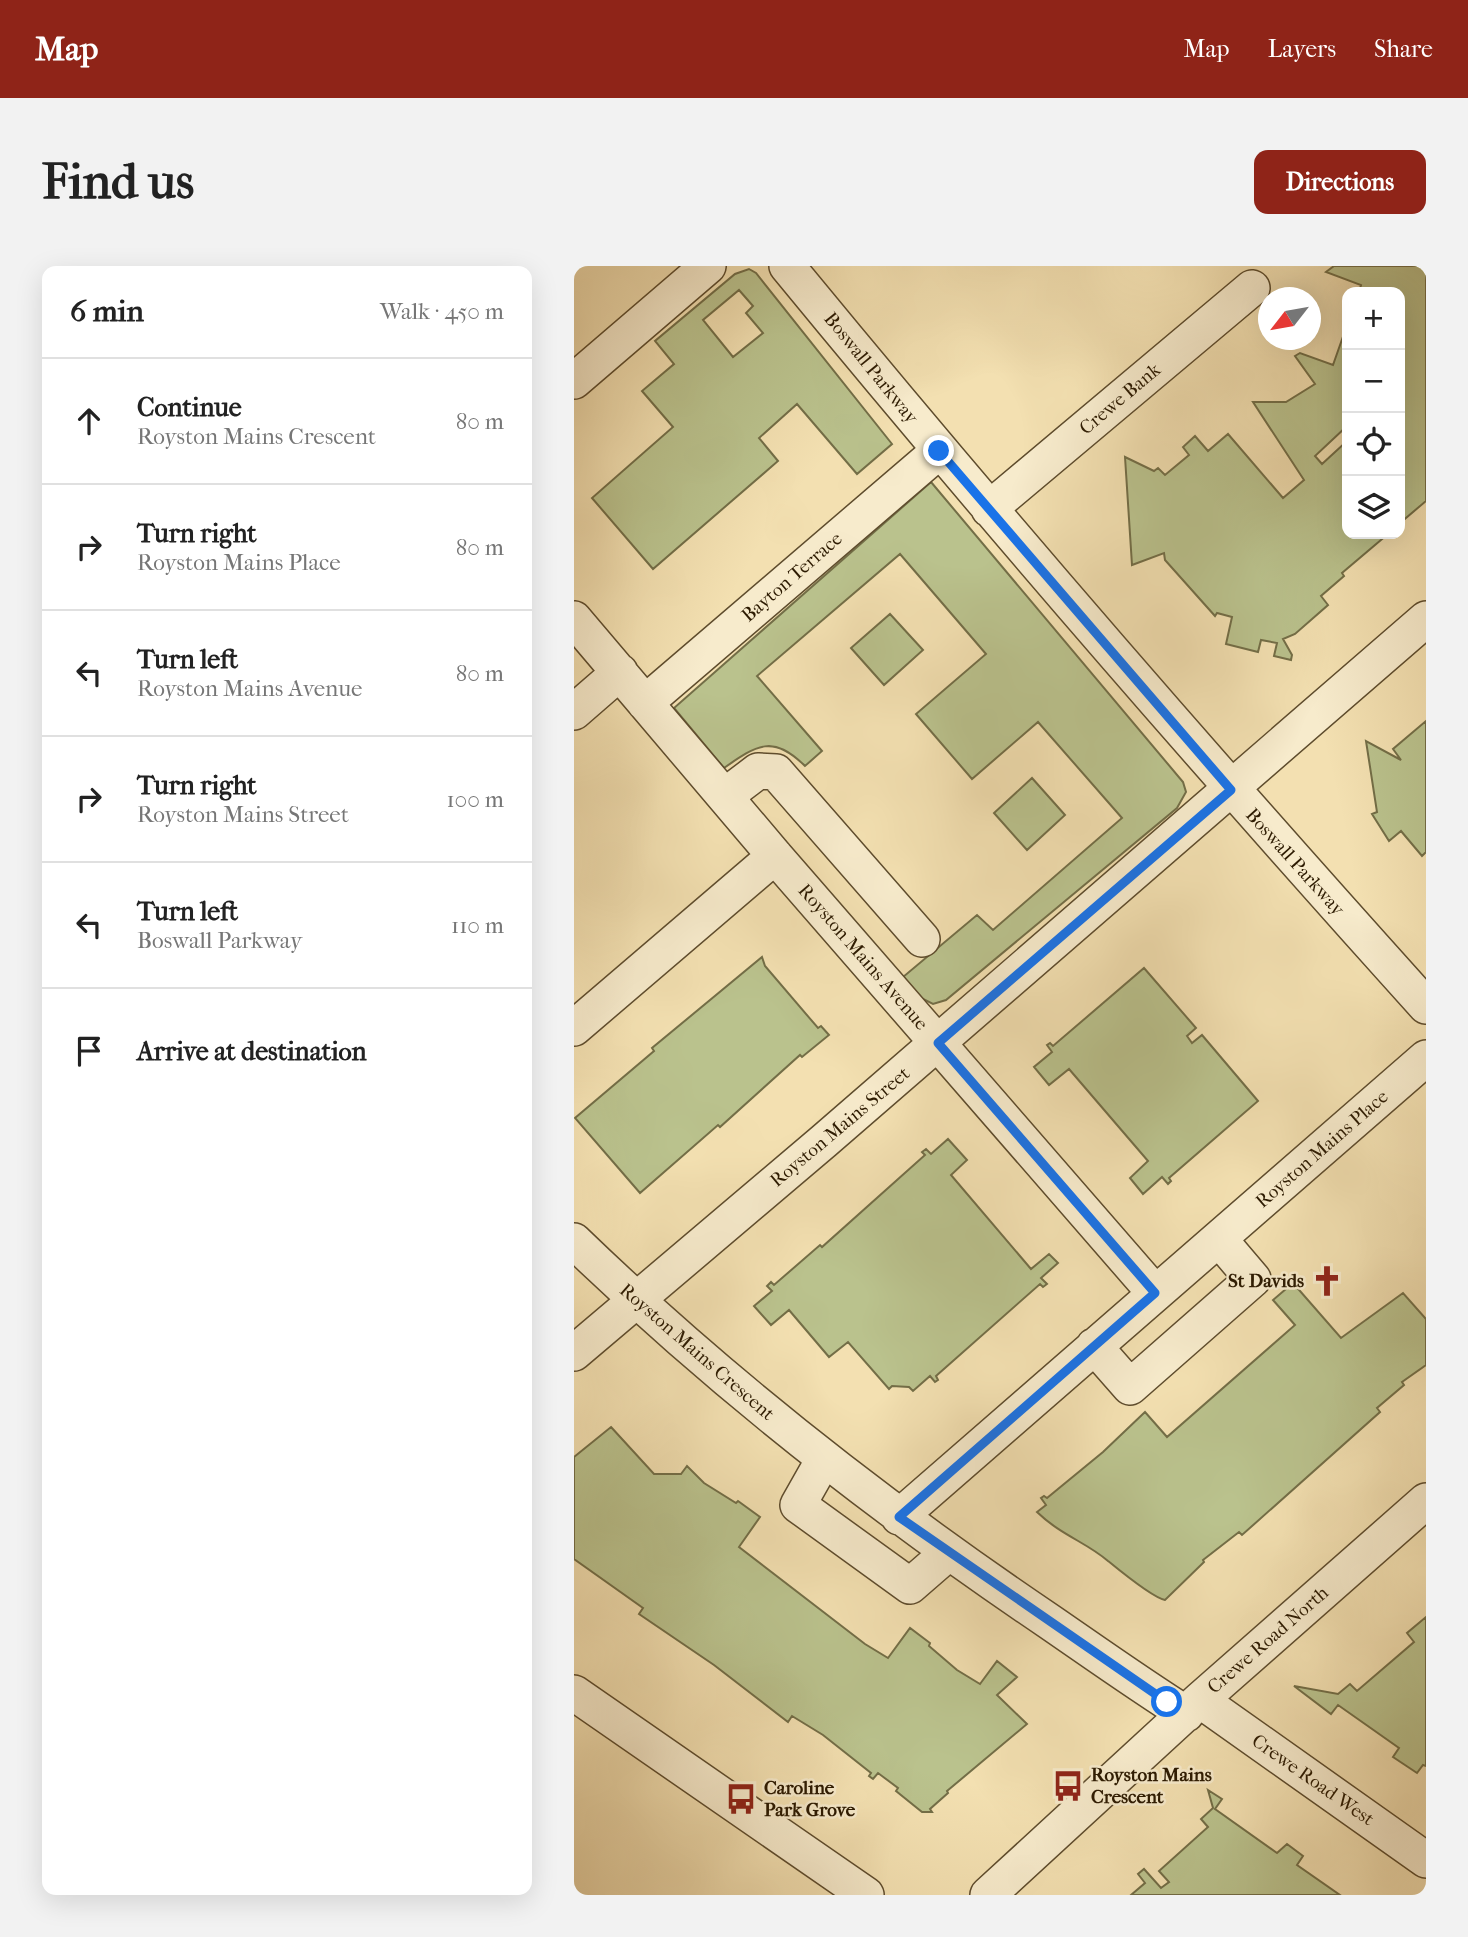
<!DOCTYPE html>
<meta charset="utf-8">
<style>
:root{--surface:#fff;--page:#f2f2f2;--text:#222;--muted:#767676;--line:#e0e0e0;--accent:#8f2418}
body{margin:0;font-family:"IM FELL French Canon",serif;background:var(--page);color:var(--text)}
.controls{position:absolute;right:21px;top:21px;display:grid;overflow:hidden;border-radius:14px;box-shadow:0 7px 28px #0002}
.controls button{width:63px;height:63px;display:grid;place-items:center;padding:0;border:0;border-bottom:2px solid var(--line);background:var(--surface);color:var(--text);font:35px sans-serif}
.compass{position:absolute;left:684px;top:21px;width:63px;height:63px;border-radius:50%;background:var(--surface);box-shadow:0 7px 28px #0002;rotate:239deg}
.stop{position:absolute;width:21px;height:21px;margin:-16px;border:5px solid #1a73e8;border-radius:50%;background:#fff}
.stop.end{background:#1a73e8;border-color:#fff;box-shadow:0 2px 7px #0008}
.list{margin:0;padding:0;list-style:none}
h2{display:flex;justify-content:space-between;align-items:center;height:91px;margin:0;padding:0 28px;font-size:30px}
h2 small{font-size:23px;font-weight:400;color:var(--muted)}
.list li{display:grid;grid-template-columns:46px 1fr auto;gap:21px;align-items:center;box-sizing:border-box;height:126px;padding:0 28px;border-top:2px solid var(--line)}
.list b{display:block;font-size:26px;white-space:nowrap}
.list p{margin:0;font-size:23px;white-space:nowrap;color:var(--muted)}
.list em{font-size:23px;font-style:normal;color:var(--muted)}
.icon{flex:none;width:38px;height:38px;fill:none;stroke:currentColor;stroke-width:2;stroke-linecap:round;stroke-linejoin:round}
.map{position:relative;flex:none;width:852px;height:1629px;overflow:hidden;border-radius:14px}
header{display:flex;align-items:center;gap:42px;box-sizing:border-box;height:98px;padding:0 35px;background:var(--accent);color:#fff}
header strong{font-size:33px}
nav{display:flex;gap:38px;margin-inline-start:auto;font-size:24px}
.intro{display:flex;align-items:center;justify-content:space-between;box-sizing:border-box;height:168px;padding:0 42px}
h1{margin:0;font-size:49px}
.button{padding:18px 32px;border-radius:14px;background:var(--accent);color:#fff;font-size:24px;font-weight:700}
main{display:flex;gap:42px;padding:0 42px}
aside{flex:1;background:var(--surface);border-radius:14px;box-shadow:0 7px 28px #0002}
.map>svg:first-child{display:block}
.green{fill:#bac28d;stroke:#736e47;stroke-width:2;fill-rule:evenodd}
.lines{fill:none;stroke-linecap:round;stroke-linejoin:round}
.minor-casing{stroke:#5e4c2d;stroke-width:38}
.minor{stroke:#f7ebcc;stroke-width:35}
.route{stroke:#1a73e8;stroke-width:9}
.labels{text-anchor:middle;dominant-baseline:central;stroke-width:5;stroke-linejoin:round;paint-order:stroke}
.street-label{font-size:19px;fill:#2c1a01;stroke:#f7ebcc}
.poi-label{font-size:19px;font-weight:bold;fill:#2c1a01;stroke:#f7ebcc;text-anchor:start}
</style>
<header>
<strong>Map</strong>
<nav><a>Map</a><a>Layers</a><a>Share</a></nav>
</header>
<div class="intro"><h1>Find us</h1><a class="button">Directions</a></div>
<main>
<aside>
<h2>6 min<small>Walk · 450 m</small></h2>
<ul class="list">
<li><svg class="icon" aria-label="ahead" viewBox="0 0 24 24"><path d="M12 20V5M6 11l6-6 6 6"/></svg><div><b>Continue</b><p>Royston Mains Crescent</p></div><em>80 m</em></li>
<li><svg class="icon" aria-label="right" viewBox="0 0 24 24"><path d="M7 20v-9h11M14 6l5 5-5 5"/></svg><div><b>Turn right</b><p>Royston Mains Place</p></div><em>80 m</em></li>
<li><svg class="icon" aria-label="left" viewBox="0 0 24 24"><path d="M17 20v-9H6M10 6l-5 5 5 5"/></svg><div><b>Turn left</b><p>Royston Mains Avenue</p></div><em>80 m</em></li>
<li><svg class="icon" aria-label="right" viewBox="0 0 24 24"><path d="M7 20v-9h11M14 6l5 5-5 5"/></svg><div><b>Turn right</b><p>Royston Mains Street</p></div><em>100 m</em></li>
<li><svg class="icon" aria-label="left" viewBox="0 0 24 24"><path d="M17 20v-9H6M10 6l-5 5 5 5"/></svg><div><b>Turn left</b><p>Boswall Parkway</p></div><em>110 m</em></li>
<li><svg class="icon" aria-label="arrive" viewBox="0 0 24 24"><path d="M6 21V4h12l-3 4 3 4H6"/></svg><div><b>Arrive at destination</b></div></li>
</ul>
</aside>
<div class="map">
<svg width="852" height="1629" viewBox="0 0 852 1629">
<rect width="100%" height="100%" fill="#f3e0b1"/>
<filter id="stains"><feTurbulence type="fractalNoise" baseFrequency=".00286" numOctaves="4"/><feColorMatrix values="0 0 0 0 .2 0 0 0 0 .09 0 0 0 0 .02 0 0 0 .5 -.17"/></filter>
<radialGradient id="worn" r=".72"><stop offset=".6" stop-color="#630" stop-opacity="0"/><stop offset="1" stop-color="#630" stop-opacity=".3"/></radialGradient>
<path class="green" d="M760 0H852V235L826 257V26H785L787 19 752 6Z
M175 3 182 7 318 178 283 208 223 138 185 172 204 195 79 303 18 232 99 161 68 125 100 98 81 75 161 8ZM165 24 179 40 172 47 189 67 159 91 129 54Z
M772 62 773 160 741 190 748 198 773 175V268H814L768 307 770 310 747 330 754 339 721 368 709 373 718 389 717 394 700 390 703 377 687 374 684 386 652 378 658 351 643 347 641 350 591 294 590 287 558 299 551 191 580 205 584 202 591 209 615 189 609 181 621 170 634 185 654 168 709 232 730 214 679 136H712L741 118 721 90 726 87 759 99Z
M357 216 609 516 612 526 603 542 372 734 359 738 347 732 329 711 403 649 419 664 548 552 464 456 398 513 342 448 412 388 326 288 183 410 248 485 231 500C199 468 183 479 150 502L100 442Z
M316 348 349 384 310 419 277 382Z
M852 455V586L848 590 827 565 815 575 798 548 803 546 792 475 827 494 819 483Z
M458 512 491 549 453 584 420 547Z
M188 691 191 700 244 762 247 760 255 769 228 791 226 789 146 861 144 859 66 927 1 852 80 785 78 782Z
M570 702 622 762 613 770 618 777 628 769 684 835 595 912 597 915 594 918 588 911 569 928 556 912 574 895 495 803 475 819 460 801 478 786 473 779 476 777 479 780Z
M374 873 393 894 377 909 457 1003 475 988 484 997 467 1012 473 1018 469 1021 466 1018 362 1110 364 1114 361 1116 356 1110 339 1125 335 1121 318 1120 315 1123 274 1076 255 1091 215 1044 197 1059 180 1040 198 1025 193 1020 197 1016 200 1019 246 979 248 981 351 889 348 886 352 883 357 888Z
M719 1017 767 1072 829 1027 852 1053V1099L828 1116 830 1119 803 1142 806 1146 668 1269 665 1266 629 1294 630 1296 591 1334C579 1332 545 1304 534 1295 512 1276 488 1270 463 1246L472 1239 467 1232 470 1230 473 1232 529 1186 571 1146 593 1171 721 1059 699 1034Z
M37 1161 80 1208H107L113 1200 130 1217 162 1237 164 1235 186 1251 165 1281 291 1378 314 1392 336 1362 356 1377 355 1380 383 1404 406 1418 423 1395 443 1411 423 1429 453 1458 373 1525 374 1527 356 1543 358 1546H348L322 1525 324 1522 304 1507 299 1513 295 1510 297 1507 249 1469 218 1450 214 1456 140 1399 65 1348 69 1342 0 1293V1191Z
M852 1351V1500L849 1499 843 1507 819 1491 825 1482 764 1439 757 1448 720 1420 764 1428 776 1418 783 1425 840 1376 833 1367Z
M634 1524 648 1533 641 1543 703 1587 713 1578 729 1590 723 1599 766 1629H557L571 1617 564 1608 570 1603 587 1622 595 1616 585 1605 634 1561 627 1553 639 1542Z"/>
<g class="lines">
<defs>
<path id="minor" d="M213 0C420 252 634 498 852 740
M0 115 134 0
M415 243 678 22
M0 353 201 590 581 1027
M71 437 365 185
M0 446 46 406
M151 530 184 505 202 506 348 673
M0 762 201 590
M0 975C147 1117 307 1242 476 1356 521 1387 566 1419 612 1448
M520 1080 556 1121 679 1013 645 973
M0 1087 250 875 852 353
M250 1193 224 1239 336 1320 374 1287
M325 1251 852 792
M0 1427 292 1629
M626 1434 852 1594
M414 1629 626 1434 852 1235"/>
</defs>
<use href="#minor" class="minor-casing"/>
<use href="#minor" class="minor"/>
</g>
<g class="lines">
<path class="route" d="M365 185 657 524 364 777 581 1027 325 1251 593 1436"/>
</g>
<defs>
<symbol id="church-bare" viewBox="-9 -9 18 18"><path d="M-1.2-6h2.4v3.5h3.3v2.4h-3.3V6h-2.4V-.1h-3.3v-2.4h3.3Z" fill="#8f2418" stroke="#f7ebcc" stroke-width="2.5" paint-order="stroke"/></symbol>
<symbol id="bus-bare" viewBox="-9 -9 18 18"><path d="M-5-6H5V4H4V6H2V4H-2V6H-4V4H-5ZM-3.5-4V0h7V-4ZM-3.5 1.2v1.5H-2V1.2ZM2 1.2v1.5H3.5V1.2Z" fill="#8f2418" stroke="#f7ebcc" stroke-width="2.5" paint-order="stroke"/></symbol>
</defs>
<g fill-rule="evenodd">
<use href="#church-bare" x="731" y="993" width="44" height="44"/>
<use href="#bus-bare" x="472" y="1498" width="44" height="44"/>
<use href="#bus-bare" x="145" y="1511" width="44" height="44"/>
</g>
<g class="labels">
<g class="street-label">
<text transform="translate(297 102) rotate(51)">Boswall Parkway</text>
<text transform="translate(546 133) rotate(-40)">Crewe Bank</text>
<text transform="translate(218 311) rotate(-41)">Bayton Terrace</text>
<text transform="translate(721 596) rotate(48)">Boswall Parkway</text>
<text transform="translate(289 691) rotate(49)">Royston Mains Avenue</text>
<text transform="translate(266 861) rotate(-40)">Royston Mains Street</text>
<text transform="translate(748 883) rotate(-41)">Royston Mains Place</text>
<text transform="translate(123 1086) rotate(41)">Royston Mains Crescent</text>
<text transform="translate(694 1374) rotate(-41)">Crewe Road North</text>
<text transform="translate(739 1514) rotate(35)">Crewe Road West</text>
</g>
<g class="poi-label">
<text x="730" y="1015" text-anchor="end">St Davids</text>
<text x="517" y="1509">Royston Mains<tspan x="517" dy="22">Crescent</tspan></text>
<text x="190" y="1522">Caroline<tspan x="190" dy="22">Park Grove</tspan></text>
</g>
</g>
<rect width="100%" height="100%" filter="url(#stains)"/>
<rect width="100%" height="100%" fill="url(#worn)"/>
</svg>
<div class="controls">
<button>+</button>
<button>−</button>
<button><svg class="icon" aria-label="locate" viewBox="0 0 24 24"><circle cx="12" cy="12" r="6"/><path d="M12 2v4M12 18v4M2 12h4M18 12h4"/></svg></button>
<button><svg class="icon" aria-label="layers" viewBox="0 0 24 24"><path d="M12 4l9 5-9 5-9-5zM3 14l9 5 9-5"/></svg></button>
</div>
<svg class="compass" viewBox="-18 -18 36 36"><path d="M0-13l5 13h-10z" fill="#e53935"/><path d="M0 13l5-13h-10z" fill="#767676"/></svg>
<div class="stop" style="left:593px;top:1436px"></div>
<div class="stop end" style="left:365px;top:185px"></div>
</div>
</main>
